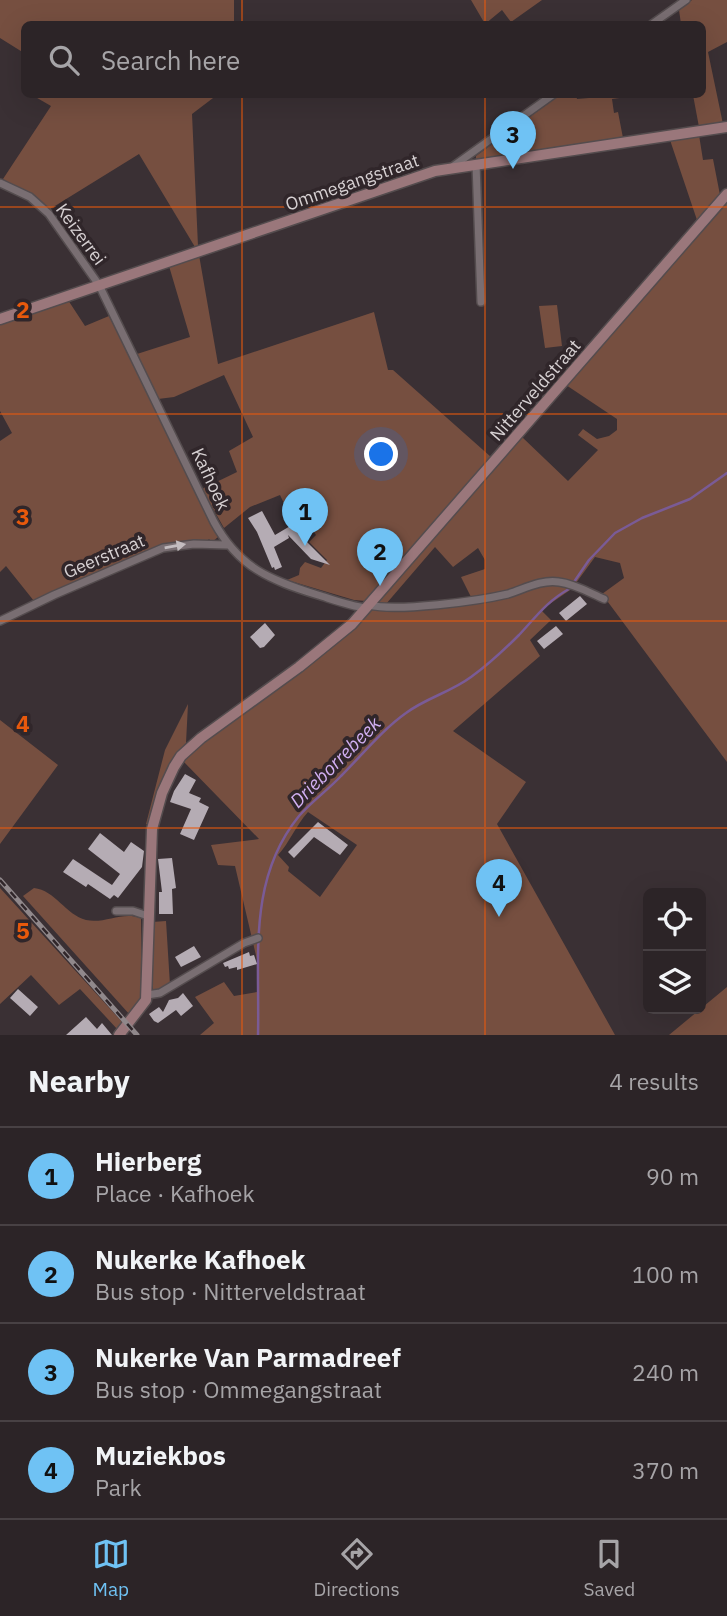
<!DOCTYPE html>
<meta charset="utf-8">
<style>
:root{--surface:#2c2427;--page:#342c2f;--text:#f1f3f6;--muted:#a6a4a7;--line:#484144;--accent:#6fc2f4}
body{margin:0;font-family:"IBM Plex Sans",sans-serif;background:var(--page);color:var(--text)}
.controls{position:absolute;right:21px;bottom:21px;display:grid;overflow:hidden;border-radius:10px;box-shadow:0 7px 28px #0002}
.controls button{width:63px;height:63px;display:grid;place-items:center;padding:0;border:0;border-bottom:2px solid var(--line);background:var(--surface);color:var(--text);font:35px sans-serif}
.you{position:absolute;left:382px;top:455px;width:24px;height:24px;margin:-18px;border:5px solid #fff;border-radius:50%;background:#1a73e8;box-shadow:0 0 0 10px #1a73e833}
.badge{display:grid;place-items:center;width:46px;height:46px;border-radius:50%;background:var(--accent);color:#111;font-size:23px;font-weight:700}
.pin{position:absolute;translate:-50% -58px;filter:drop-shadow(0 2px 4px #0008)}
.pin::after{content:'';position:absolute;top:37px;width:24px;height:21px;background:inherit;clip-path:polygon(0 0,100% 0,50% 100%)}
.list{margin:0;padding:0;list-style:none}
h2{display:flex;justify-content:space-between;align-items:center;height:91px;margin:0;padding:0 28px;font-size:30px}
h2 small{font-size:23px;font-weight:400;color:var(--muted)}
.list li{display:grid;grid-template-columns:46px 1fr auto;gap:21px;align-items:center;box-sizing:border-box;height:98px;padding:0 28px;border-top:2px solid var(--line)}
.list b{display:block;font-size:26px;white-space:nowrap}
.list p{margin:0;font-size:23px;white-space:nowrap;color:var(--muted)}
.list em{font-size:23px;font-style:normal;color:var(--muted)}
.icon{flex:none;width:38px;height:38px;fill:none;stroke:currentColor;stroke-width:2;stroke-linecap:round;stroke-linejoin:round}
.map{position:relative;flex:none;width:727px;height:1035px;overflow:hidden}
.search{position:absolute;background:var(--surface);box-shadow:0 7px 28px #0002;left:21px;right:21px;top:21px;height:77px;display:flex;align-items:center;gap:18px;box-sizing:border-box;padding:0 24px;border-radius:10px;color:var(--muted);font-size:26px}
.sheet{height:483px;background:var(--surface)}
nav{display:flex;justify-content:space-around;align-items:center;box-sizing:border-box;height:98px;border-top:2px solid var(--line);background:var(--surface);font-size:19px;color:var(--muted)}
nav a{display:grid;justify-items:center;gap:4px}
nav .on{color:var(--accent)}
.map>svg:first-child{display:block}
.green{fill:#764f40;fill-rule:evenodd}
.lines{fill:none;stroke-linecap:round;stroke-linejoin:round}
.stream{stroke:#7a5b96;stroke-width:2.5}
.building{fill:#b5acb4}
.street-casing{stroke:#544c4e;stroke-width:10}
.secondary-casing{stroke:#544c4e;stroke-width:13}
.street{stroke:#796e72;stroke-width:7}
.secondary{stroke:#9a777b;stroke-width:10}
.rail-casing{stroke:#90888b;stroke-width:5}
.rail{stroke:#30262a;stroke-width:2.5;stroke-dasharray:8;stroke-linecap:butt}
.oneway{fill:#c3bcbf}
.grid{fill:none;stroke:#e8590c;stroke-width:2;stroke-opacity:0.55}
.labels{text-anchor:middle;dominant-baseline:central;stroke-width:7;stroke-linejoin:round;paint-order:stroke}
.street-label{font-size:18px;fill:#d6d0d2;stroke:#30262a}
.water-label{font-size:19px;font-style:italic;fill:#d2b0f3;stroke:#30262a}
.grid-label{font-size:23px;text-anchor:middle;font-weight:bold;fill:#e8590c;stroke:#30262a;stroke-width:7;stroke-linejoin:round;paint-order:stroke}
</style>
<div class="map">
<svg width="727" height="1035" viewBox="0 0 727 1035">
<rect width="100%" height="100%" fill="#3a3034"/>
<path class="green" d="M0 0H234V24H24V53L0 38Z
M471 0H542L511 22 502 10 485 24Z
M692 0H727V42L708 52 723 124 699 127 693 95 702 94V24H681L679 10Z
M32 95H217L192 114 198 246 195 247 139 154 50 209 3 179 51 106Z
M559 95H576L577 99 589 98 593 95H627V97L612 99 614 113 618 112 623 138 476 160V156Z
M699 135 703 160 713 159 720 195 727 189V762L602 594 624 578 620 563 595 557 576 583 550 577 507 591 471 597 461 577 485 569V560L478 548 453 567 435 547 386 604H377L522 437 568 481 598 450 578 435 583 429 597 439 609 436 617 430V419L566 385 661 279 654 271 698 223 670 140Z
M199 255 218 364 374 312 388 370H393L491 457 366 601 354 600 287 580 299 575 300 568 305 562 321 568 327 560 309 542 316 535 304 518 293 522 280 495 250 507 224 528 202 489 237 472 229 451 253 437 224 375 174 397 158 399 137 354 190 337 169 266Z
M68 300 85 326 109 316 218 537 212 542 209 539 204 543 174 544 34 601 6 566 0 572V441L12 433 0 411V323Z
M557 305 562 346 545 348 539 306Z
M549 584 573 588 541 610 551 620 530 640 540 656 453 731 526 782 497 824 615 1035H200L214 1023 195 997 224 982 234 996 257 992 258 964 235 866 218 865 211 845 259 839 183 761 193 748 341 639 373 609 461 603ZM308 812 357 845 320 897 288 871 289 867 278 855C290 842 296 825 308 812Z
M188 704 186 743 174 756 150 824H146L165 750Z
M0 720 58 765 0 844Z
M0 888 123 1023 118 1030 80 989 59 1005 31 975 0 1004Z
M34 888C55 890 66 915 86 920 105 924 122 911 141 918L142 997 139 1004 130 1015 23 896Z
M166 921 170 985 161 990H153L152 922Z
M727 987V1035H669Z"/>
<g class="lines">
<path class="stream" d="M574 582 589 560 615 533 642 518 690 499 727 473
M258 1035C260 958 247 880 299 816 312 801 328 790 341 776 362 755 382 730 406 713 426 698 451 692 471 677 488 665 504 650 519 635 535 618 547 601 569 589"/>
</g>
<path class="building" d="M262 511 275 535 297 522 302 530 298 533 330 565 311 559 288 535 289 538 274 547 282 567 275 570 274 567 272 568 257 532 248 518Z
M580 596 587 604 566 621 559 613Z
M265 623 275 635 264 647 260 648 250 637Z
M556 626 563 634 544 649 537 641Z
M185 774 196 780 189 793 201 798 199 802 209 807 194 840 180 834 191 809 170 802 174 791Z
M318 822 348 845 340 855 314 837 294 858 288 852Z
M100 833 124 852 131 842 144 851 142 867 118 898 114 895 110 899 88 884 86 887 63 872 73 859 112 885 120 874 88 849Z
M172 858 176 888 172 889 173 914H159V892H162L158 859Z
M194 946 201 957 181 967 175 957Z
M249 952 250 956 254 955 257 964 237 970V967L229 969 228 966 225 967 223 963Z
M18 989 38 1007 30 1016 10 998Z
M183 993 193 1006 181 1016 176 1010 158 1023 154 1021 149 1014 159 1007 163 1012 169 1000 178 998Z
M86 1017 97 1029 102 1023 112 1035H66Z"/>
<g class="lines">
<defs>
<path id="street" d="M652 24 686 0
M476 164 481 302
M452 167 554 94
M0 183 30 197 49 214 99 285 214 522C239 568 270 580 318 595 334 600 350 606 366 608
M369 605C397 612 478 601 508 594 524 589 542 579 559 582 575 584 590 593 604 599
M0 621 54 595 163 548 194 544 227 545
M116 911H133L148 916
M147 995 160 993 244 943 258 938"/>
<path id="secondary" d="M0 319 435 171 727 127
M119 1035 146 1000 152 829 162 793 174 767 181 756 201 738 299 667 352 624 727 194"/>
</defs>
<use href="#street" class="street-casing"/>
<use href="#secondary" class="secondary-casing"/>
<use href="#street" class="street"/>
<use href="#secondary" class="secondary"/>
<defs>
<path id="rail" d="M0 880 137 1035"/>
</defs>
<use href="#rail" class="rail-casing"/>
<use href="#rail" class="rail"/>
</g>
<defs><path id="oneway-solid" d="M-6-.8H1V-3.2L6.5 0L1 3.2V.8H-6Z" transform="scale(1.75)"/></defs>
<use class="oneway" href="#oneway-solid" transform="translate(175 546) rotate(-10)"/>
<path class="grid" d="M242 0V24M485 0V24M242 94V1035M485 94V1035M0 207H727M0 414H727M0 621H727M0 828H727"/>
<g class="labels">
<g class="street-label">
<text transform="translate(352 182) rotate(-19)">Ommegangstraat</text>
<text transform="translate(81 234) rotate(54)">Keizerrei</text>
<text transform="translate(535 390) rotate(-49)">Nitterveldstraat</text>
<text transform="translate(211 479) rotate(65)">Kafhoek</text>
<text transform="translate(104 556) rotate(-23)">Geerstraat</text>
</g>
<g class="water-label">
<text transform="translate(335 762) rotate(-45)">Drieborrebeek</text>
</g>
</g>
<g class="grid-label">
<text x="23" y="318">2</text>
<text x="23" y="525">3</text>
<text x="23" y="732">4</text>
<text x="23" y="939">5</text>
</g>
</svg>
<div class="controls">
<button><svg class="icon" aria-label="locate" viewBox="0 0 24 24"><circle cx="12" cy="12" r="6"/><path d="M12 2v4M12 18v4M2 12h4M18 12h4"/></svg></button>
<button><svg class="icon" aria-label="layers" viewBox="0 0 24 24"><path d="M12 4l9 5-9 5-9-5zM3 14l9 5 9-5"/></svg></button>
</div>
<div class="you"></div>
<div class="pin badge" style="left:305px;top:546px">1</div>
<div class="pin badge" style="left:380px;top:586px">2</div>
<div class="pin badge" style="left:513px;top:169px">3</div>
<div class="pin badge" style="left:499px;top:917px">4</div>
<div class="search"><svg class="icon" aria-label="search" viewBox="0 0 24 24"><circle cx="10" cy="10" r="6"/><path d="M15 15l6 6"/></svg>Search here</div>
</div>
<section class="sheet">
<h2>Nearby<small>4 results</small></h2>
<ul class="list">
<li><span class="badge">1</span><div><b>Hierberg</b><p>Place · Kafhoek</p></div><em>90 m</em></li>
<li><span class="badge">2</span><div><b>Nukerke Kafhoek</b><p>Bus stop · Nitterveldstraat</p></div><em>100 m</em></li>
<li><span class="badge">3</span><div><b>Nukerke Van Parmadreef</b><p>Bus stop · Ommegangstraat</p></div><em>240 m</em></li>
<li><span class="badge">4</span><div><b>Muziekbos</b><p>Park</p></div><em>370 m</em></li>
</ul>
</section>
<nav>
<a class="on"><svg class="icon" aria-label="map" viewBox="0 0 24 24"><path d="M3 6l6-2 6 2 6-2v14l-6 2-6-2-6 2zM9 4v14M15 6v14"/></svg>Map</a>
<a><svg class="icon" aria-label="directions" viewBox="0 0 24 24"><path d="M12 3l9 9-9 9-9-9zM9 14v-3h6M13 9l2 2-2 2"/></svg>Directions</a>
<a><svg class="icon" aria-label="saved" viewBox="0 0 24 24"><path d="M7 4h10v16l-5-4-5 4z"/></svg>Saved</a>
</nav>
